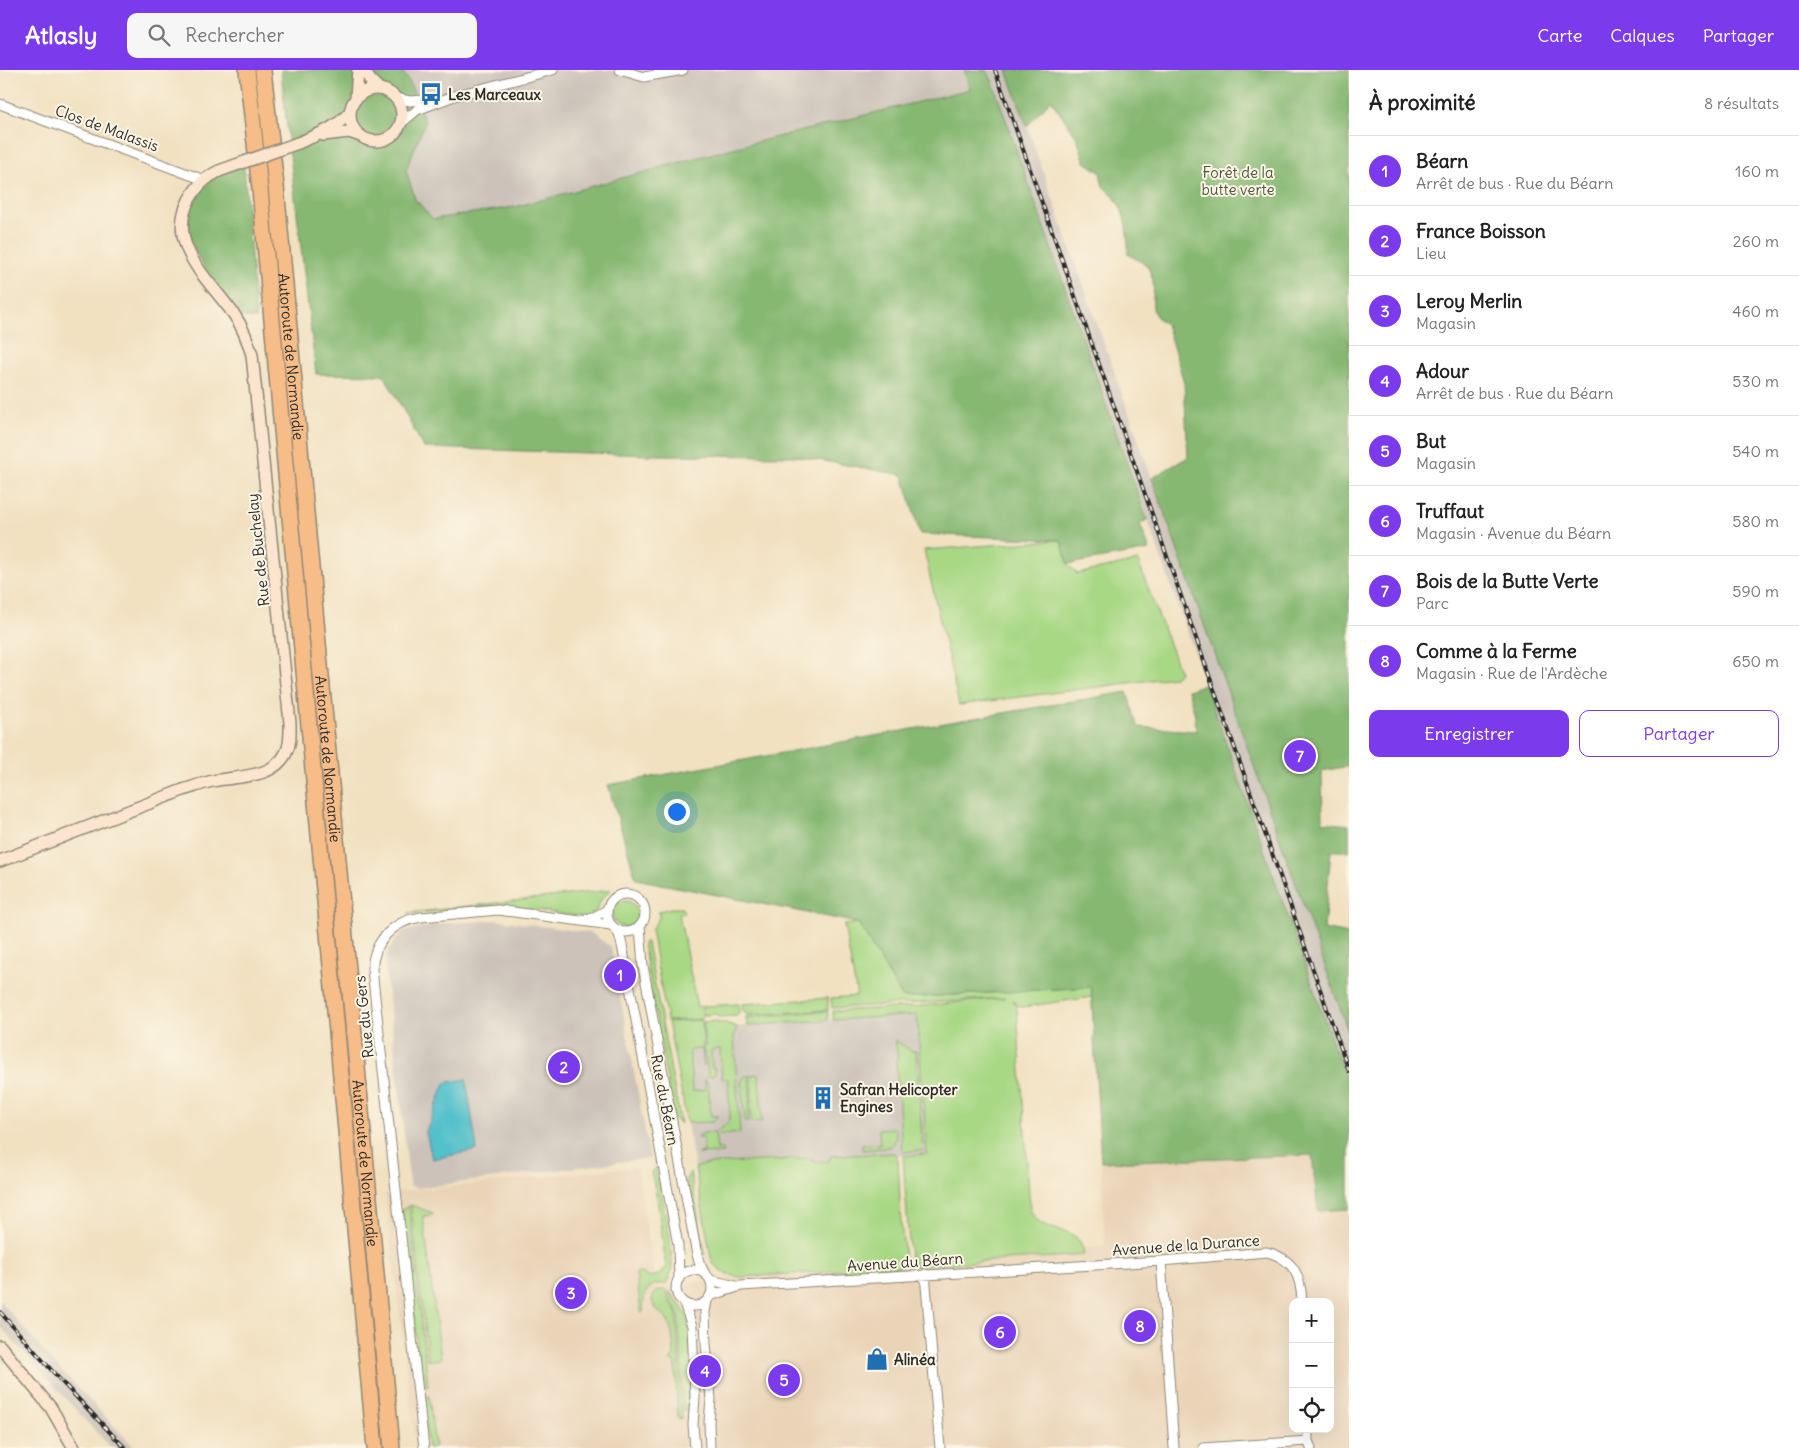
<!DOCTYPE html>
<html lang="fr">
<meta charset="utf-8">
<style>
:root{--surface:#fff;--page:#f6f6f6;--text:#222;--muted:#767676;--line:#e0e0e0;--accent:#7c3aed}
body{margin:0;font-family:Delius,sans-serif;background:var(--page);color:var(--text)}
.controls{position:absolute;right:15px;bottom:15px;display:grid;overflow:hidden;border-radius:10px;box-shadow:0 5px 20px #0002}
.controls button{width:45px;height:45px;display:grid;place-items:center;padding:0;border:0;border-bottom:1px solid var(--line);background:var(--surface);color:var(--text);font:25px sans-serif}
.you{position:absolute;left:676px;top:741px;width:18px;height:18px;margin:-12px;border:4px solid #fff;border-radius:50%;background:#1a73e8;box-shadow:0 0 0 8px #1a73e833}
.badge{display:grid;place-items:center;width:32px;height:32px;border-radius:50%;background:var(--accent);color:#fff;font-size:16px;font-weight:700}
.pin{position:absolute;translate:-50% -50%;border:2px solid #fff;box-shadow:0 1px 5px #0006}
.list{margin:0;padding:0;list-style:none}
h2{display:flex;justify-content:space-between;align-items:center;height:65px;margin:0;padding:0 20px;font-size:21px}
h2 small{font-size:16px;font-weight:400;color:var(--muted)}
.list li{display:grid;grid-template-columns:32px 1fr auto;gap:15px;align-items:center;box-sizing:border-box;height:70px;padding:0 20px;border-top:1px solid var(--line)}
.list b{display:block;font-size:19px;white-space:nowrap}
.list p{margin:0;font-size:16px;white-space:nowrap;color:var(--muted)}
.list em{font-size:16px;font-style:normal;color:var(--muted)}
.actions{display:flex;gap:10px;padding:15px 20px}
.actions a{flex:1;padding:11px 0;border:1px solid var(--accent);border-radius:10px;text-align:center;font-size:18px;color:var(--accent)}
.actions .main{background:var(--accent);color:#fff}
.icon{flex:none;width:28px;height:28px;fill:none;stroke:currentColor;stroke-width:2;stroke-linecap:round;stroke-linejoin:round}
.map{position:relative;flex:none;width:1349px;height:1378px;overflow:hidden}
header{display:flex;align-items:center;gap:30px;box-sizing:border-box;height:70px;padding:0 25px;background:var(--accent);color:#fff}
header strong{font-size:24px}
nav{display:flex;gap:28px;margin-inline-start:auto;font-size:18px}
.search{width:350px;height:45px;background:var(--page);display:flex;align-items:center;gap:12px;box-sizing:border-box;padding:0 18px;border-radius:10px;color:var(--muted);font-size:19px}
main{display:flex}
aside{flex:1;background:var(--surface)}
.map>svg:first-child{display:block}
.built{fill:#ead4b8;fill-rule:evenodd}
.industrial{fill:#ccc2b9}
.green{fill:#a9d885;stroke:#6a8258}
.forest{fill:#86b872;stroke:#58724e}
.water{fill:#53c0cb;stroke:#3f767b}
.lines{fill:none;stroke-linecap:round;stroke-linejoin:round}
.street-casing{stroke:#8e8676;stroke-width:11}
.secondary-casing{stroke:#8e8676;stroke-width:14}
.highway-casing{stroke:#8e8676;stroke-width:18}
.street{stroke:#fff;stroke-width:9}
.secondary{stroke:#fce5cf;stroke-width:11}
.highway{stroke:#f7bd88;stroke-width:15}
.rail-casing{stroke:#2b2b2b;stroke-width:4}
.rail{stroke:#fcf5e5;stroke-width:2;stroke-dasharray:5.5;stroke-linecap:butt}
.secondary-bridge-casing{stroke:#8e8676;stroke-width:14;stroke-linecap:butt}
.secondary-bridge{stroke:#fce5cf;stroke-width:11}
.labels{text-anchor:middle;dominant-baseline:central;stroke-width:4;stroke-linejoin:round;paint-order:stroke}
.poi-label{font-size:15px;font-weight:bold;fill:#2b2b2b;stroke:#fcf5e5;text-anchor:start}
.street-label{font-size:15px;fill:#2b2b2b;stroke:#fcf5e5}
.park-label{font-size:15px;fill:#4a5642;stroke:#fcf5e5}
</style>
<header>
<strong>Atlasly</strong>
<div class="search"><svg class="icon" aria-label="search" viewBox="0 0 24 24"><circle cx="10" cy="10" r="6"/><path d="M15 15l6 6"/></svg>Rechercher</div>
<nav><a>Carte</a><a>Calques</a><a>Partager</a></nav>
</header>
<main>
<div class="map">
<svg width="1349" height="1378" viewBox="0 0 1349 1378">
<rect width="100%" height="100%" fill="#fcf5e5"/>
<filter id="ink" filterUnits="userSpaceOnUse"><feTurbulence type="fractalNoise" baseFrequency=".02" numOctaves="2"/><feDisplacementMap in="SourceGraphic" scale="10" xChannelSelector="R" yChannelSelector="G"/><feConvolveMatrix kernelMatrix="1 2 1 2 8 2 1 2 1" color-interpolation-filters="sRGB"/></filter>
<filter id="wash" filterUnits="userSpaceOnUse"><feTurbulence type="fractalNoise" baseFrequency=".0096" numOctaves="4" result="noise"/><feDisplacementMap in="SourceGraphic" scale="20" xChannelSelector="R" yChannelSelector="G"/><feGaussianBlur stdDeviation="1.12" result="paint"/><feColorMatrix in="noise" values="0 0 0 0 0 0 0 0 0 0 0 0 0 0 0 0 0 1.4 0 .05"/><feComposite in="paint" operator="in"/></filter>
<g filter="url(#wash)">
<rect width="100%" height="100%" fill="#f1e1c1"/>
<path class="built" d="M1312 1084 1318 1141 1349 1139V1378H416L385 1123 637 1097 656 1217 725 1209 922 1196 1105 1176 1101 1092ZM1293 1232H1330V1359H1293Z"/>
<path class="industrial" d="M401 0H1007L1349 964V1018L993 13 725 80 515 137 433 149 415 129 406 100 425 52Z
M498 850 591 863 611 877 650 1088 417 1118 410 1116 385 895 388 880 403 861 443 854Z
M917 944 927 1084 708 1098V1094L695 1098 687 1053 705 1052 682 1021 670 959 730 956 731 957Z
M0 1231 51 1290 135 1378H112L85 1350 0 1256Z"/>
<path class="green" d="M1061 470 1068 494 1077 504 1138 491 1180 603 1174 607 959 635 924 480Z
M611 820 602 828 596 841 586 847 505 836 479 837 409 844 408 843Z
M612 844a13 13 0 1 1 26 0a13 13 0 1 1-26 0Z
M670 838H682L684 843 679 844 697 937 702 936 703 946H701L702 949 667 951 651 860 659 848V841Z
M858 853 903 928 1091 917 1092 927 1023 937 1018 936 1014 930H1013L1017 939 1030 1139C1044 1171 1080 1149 1084 1185L914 1196 910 1188 903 1086 927 1084 917 945 833 950V941L910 937 1005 928 832 938 831 928 857 926 844 855Z
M647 872 681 1054 674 1049 643 873Z
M828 928V940L747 945 746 943 743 942 742 934Z
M739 934V943H737V946L718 947 717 944 705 945 704 936Z
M828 941V950L747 956 746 947Z
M702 950 704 996 702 979 689 980 692 1021 705 1020V1008L706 1012H708L711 1046H717V1047L713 1052 687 1053 668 952Z
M717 951V953H726L737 957 734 966 740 1063 720 1065 717 1062 728 1053 730 1047 728 1009H722L720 979 711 980 712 998H715V1004L713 1006H708L703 952Z
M895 970 912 981H916L923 1081 902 1082 896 990 898 988Z
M759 1004 762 1051 751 1052C748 1036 755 1020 750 1005Z
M748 1005C753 1020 747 1036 748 1052H745L741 1014 743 1008Z
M894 1058 896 1060V1069L891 1076 884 1078 862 1080V1075L880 1074 879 1059Z
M704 1063H715L717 1079H723V1083L698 1084V1083L704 1082 703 1068H697L696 1067Z
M894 1083 898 1089 901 1152 905 1190 903 1197 741 1207 727 1205 712 1193 695 1098 707 1094 812 1088 813 1092 829 1091 831 1086Z
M656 1097C660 1122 676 1181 671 1203 670 1207 668 1211 666 1214 646 1212 643 1225 643 1242H641L636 1203H640L649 1207 659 1205 666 1197 657 1127 651 1102Z
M690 1102 705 1184 700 1185 686 1109Z
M409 1135 428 1316 424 1315 421 1311 402 1140Z
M411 1135 433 1143V1145L423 1146 441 1289 428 1291Z
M666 1220 670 1233 676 1240 682 1348 678 1349 675 1292 670 1291 674 1285C673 1275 673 1262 669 1253 665 1244 654 1241 652 1230 654 1223 659 1219 666 1220Z
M669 1221 682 1238 688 1249 693 1320 691 1341H684L678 1242 672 1232Z
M429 1325 435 1378H428L423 1333 424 1329Z"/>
<path class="forest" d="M281 0H401L410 13 425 52 406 100 415 129 433 149 515 137 725 80 970 19 964 0H987L993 13 1147 450 1140 454 1150 480 1068 494 1061 470 920 464 903 405 795 386 652 385 424 378 384 305 316 304 288 68Z
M1007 0H1349V696L1322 701 1323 752 1349 755V781H1331L1324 859 1349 864V964L1152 408 1188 387 1184 312 1166 254C1145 243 1156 229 1153 211 1152 206 1149 201 1148 196L1128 184C1128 160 1125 131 1103 117L1100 102 1085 92 1077 68 1051 30 1027 56Z
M244 96 256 249 243 247C218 215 169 169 197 127 201 120 208 112 215 107 223 102 235 99 244 96Z
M1205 614 1349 1018V1139L1318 1141 1312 1085 1101 1092 1091 917 903 928 858 853 636 809 608 715 956 651 1127 622 1138 657 1196 661 1195 645 1188 620Z"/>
<path class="water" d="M466 1009 477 1080 432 1089 426 1062 445 1013Z"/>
</g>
<g filter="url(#ink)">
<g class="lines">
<defs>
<path id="street" d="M620 0 644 7 683 0
M395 28 410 31 437 29
M0 34 204 110
M400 54 417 40 454 26 553 0
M607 843a19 19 0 1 1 38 0a19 19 0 1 1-38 0Z
M584 850 594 847 607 840
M640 856 643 896 696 1180 699 1192 705 1204
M615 859 619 864 622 875 678 1175 679 1209
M1161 1191 1174 1378
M676 1218a18 18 0 1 1 36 0a18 18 0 1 1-36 0Z
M925 1204 940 1378
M710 1210 736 1216
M710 1226 741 1216 1161 1191 1267 1182C1294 1189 1301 1206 1302 1232
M707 1231 705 1242 706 1274 711 1329 709 1352 710 1378
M684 1233 692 1256 695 1327 693 1355 695 1378
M1308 1359V1371L1311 1378
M424 1378 372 899C374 870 394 851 421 847L498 840 611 855
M1203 1378 1308 1371"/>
<path id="secondary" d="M364 0 370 10 379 19
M350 45a26 26 0 1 1 52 0a26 26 0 1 1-52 0Z
M356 28 358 0
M323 65 349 62 361 66
M298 73C317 65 337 58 350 42
M0 791 183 720C193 717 203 713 213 711 237 706 273 709 286 683 291 674 290 663 290 653L252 285C248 271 243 258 235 246 211 211 165 176 189 130 196 117 206 107 219 101
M0 1276 51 1338 74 1378"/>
<g id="highway">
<path d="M247 0 260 119 375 1378"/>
<path id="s1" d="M263 0 276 116 392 1378"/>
</g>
</defs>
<use href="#street" class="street-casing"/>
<use href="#secondary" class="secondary-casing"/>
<use href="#highway" class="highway-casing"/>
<use href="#street" class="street"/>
<use href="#secondary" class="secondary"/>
<use href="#highway" class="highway"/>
<defs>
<path id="rail" d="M995 0 1349 1001
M0 1242 62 1312 125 1378"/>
</defs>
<use href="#rail" class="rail-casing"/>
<use href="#rail" class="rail"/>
<defs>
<path id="secondary-bridge" d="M219 101 298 73"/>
</defs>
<use href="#secondary-bridge" class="secondary-bridge-casing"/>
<use href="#secondary-bridge" class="secondary-bridge"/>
</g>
</g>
<defs>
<symbol id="bus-bare" viewBox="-9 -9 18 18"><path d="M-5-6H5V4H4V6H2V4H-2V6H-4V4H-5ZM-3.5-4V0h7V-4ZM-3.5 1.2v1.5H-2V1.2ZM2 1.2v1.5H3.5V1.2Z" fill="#1f6fb2" stroke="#fcf5e5" stroke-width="2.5" paint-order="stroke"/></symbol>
<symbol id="building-bare" viewBox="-9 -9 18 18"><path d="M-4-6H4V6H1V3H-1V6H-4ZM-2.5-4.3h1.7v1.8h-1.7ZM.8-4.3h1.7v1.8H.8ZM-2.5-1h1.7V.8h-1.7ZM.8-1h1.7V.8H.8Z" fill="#1f6fb2" stroke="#fcf5e5" stroke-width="2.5" paint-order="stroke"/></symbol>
<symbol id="shop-bare" viewBox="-9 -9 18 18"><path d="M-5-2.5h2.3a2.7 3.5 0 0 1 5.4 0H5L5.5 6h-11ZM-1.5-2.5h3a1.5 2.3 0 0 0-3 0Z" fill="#1f6fb2" stroke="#fcf5e5" stroke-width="2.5" paint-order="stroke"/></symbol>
</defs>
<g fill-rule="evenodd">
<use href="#bus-bare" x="415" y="8" width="32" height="32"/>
<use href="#building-bare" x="807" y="1012" width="32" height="32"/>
<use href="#shop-bare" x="861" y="1273" width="32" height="32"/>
</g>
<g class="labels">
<g class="poi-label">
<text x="448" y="24">Les Marceaux</text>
<text x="840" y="1019">Safran Helicopter<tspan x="840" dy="17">Engines</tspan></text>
<text x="894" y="1289">Alinéa</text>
</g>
<g class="street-label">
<text transform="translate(107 58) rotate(20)">Clos de Malassis</text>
<text stroke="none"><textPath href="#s1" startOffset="288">Autoroute de Normandie</textPath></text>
<text transform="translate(258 480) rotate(-96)">Rue de Buchelay</text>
<text stroke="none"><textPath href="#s1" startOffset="692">Autoroute de Normandie</textPath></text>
<text transform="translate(364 947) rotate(-96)">Rue du Gers</text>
<text transform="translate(665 1030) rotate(79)">Rue du Béarn</text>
<text stroke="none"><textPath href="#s1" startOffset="1098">Autoroute de Normandie</textPath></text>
<text transform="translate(1186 1175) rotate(-4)">Avenue de la Durance</text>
<text transform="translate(905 1192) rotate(-4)">Avenue du Béarn</text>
</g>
<g class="park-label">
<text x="1238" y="102">Forêt de la<tspan x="1238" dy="17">butte verte</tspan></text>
</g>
</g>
</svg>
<div class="controls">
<button>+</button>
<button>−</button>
<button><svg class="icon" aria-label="locate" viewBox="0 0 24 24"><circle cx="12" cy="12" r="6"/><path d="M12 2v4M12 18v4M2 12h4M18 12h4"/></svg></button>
</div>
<div class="you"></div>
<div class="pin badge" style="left:620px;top:905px">1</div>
<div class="pin badge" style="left:564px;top:997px">2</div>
<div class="pin badge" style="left:571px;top:1223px">3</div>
<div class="pin badge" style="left:705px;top:1301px">4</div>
<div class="pin badge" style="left:784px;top:1310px">5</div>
<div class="pin badge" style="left:1000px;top:1262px">6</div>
<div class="pin badge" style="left:1300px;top:686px">7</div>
<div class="pin badge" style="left:1140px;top:1256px">8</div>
</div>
<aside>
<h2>À proximité<small>8 résultats</small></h2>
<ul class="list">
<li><span class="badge">1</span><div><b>Béarn</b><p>Arrêt de bus · Rue du Béarn</p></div><em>160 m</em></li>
<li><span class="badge">2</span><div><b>France Boisson</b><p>Lieu</p></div><em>260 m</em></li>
<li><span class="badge">3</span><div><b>Leroy Merlin</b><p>Magasin</p></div><em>460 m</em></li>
<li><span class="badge">4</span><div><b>Adour</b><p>Arrêt de bus · Rue du Béarn</p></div><em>530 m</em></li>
<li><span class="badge">5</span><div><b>But</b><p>Magasin</p></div><em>540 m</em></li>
<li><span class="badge">6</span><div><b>Truffaut</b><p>Magasin · Avenue du Béarn</p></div><em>580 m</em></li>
<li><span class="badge">7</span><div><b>Bois de la Butte Verte</b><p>Parc</p></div><em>590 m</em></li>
<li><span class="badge">8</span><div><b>Comme à la Ferme</b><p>Magasin · Rue de l'Ardèche</p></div><em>650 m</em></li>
</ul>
<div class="actions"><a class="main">Enregistrer</a><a>Partager</a></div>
</aside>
</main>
